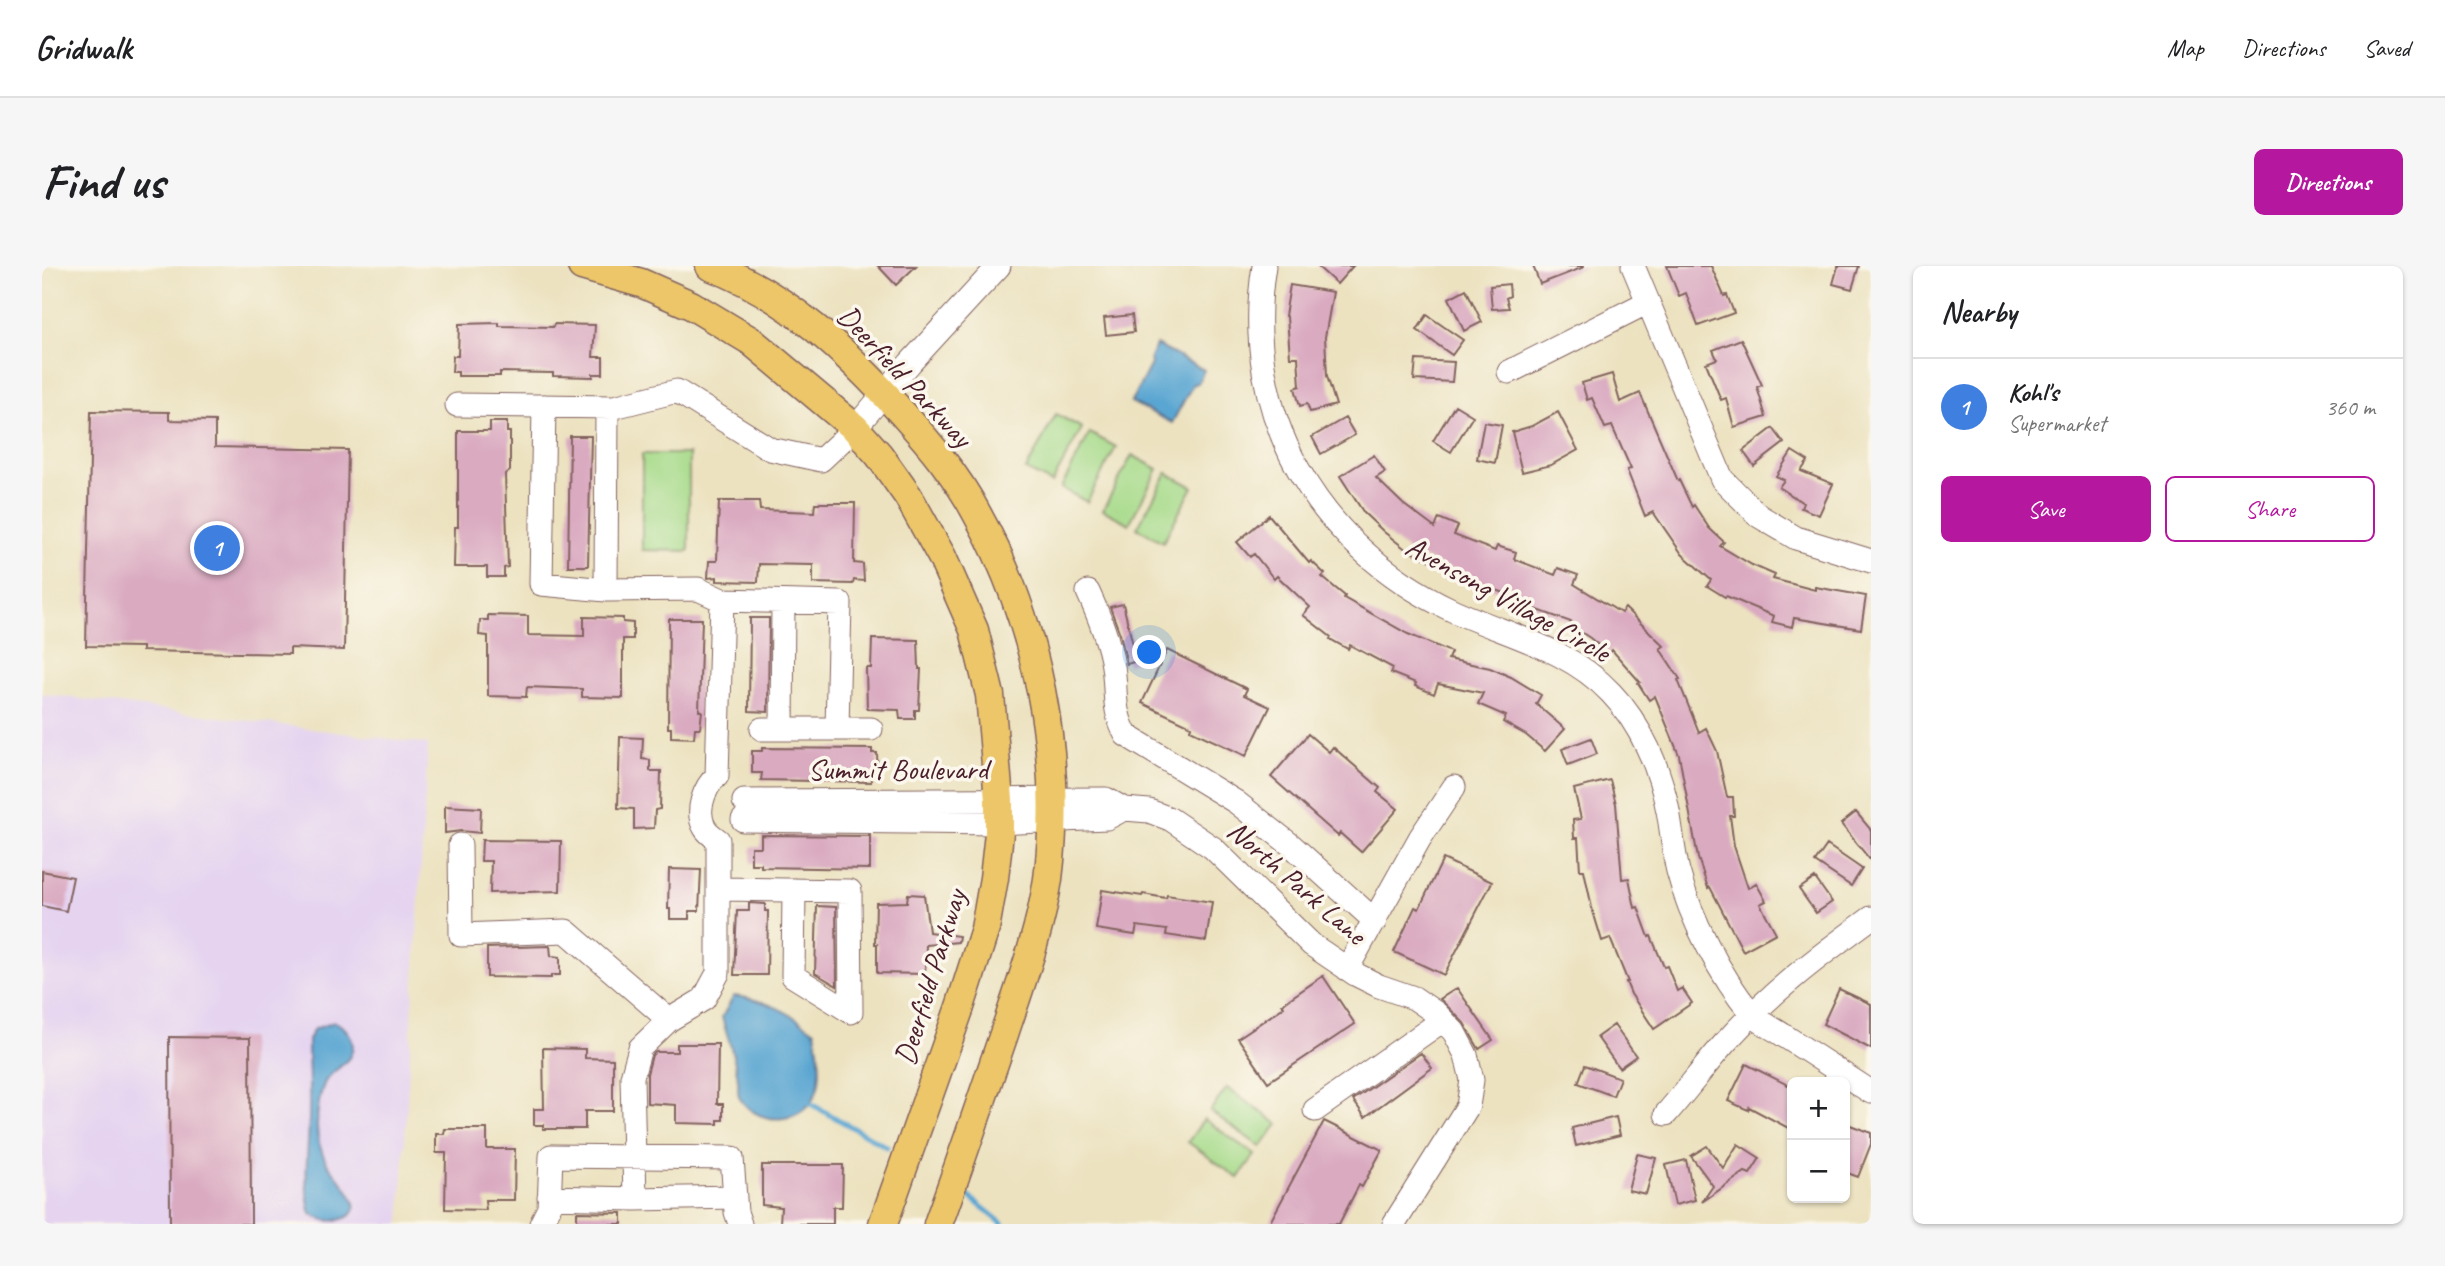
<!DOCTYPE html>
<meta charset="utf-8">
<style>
:root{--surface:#fff;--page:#f6f6f6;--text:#202124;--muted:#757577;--line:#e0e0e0;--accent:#b5179e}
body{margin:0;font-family:Caveat,sans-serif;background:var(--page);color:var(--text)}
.controls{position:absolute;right:21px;bottom:21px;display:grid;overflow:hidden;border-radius:10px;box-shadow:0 2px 5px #0004}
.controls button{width:63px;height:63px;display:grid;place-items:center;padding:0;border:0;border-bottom:2px solid var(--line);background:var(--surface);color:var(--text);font:35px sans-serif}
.you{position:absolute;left:1108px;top:387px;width:24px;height:24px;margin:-18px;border:5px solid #fff;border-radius:50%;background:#1a73e8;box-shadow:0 0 0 10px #1a73e833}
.badge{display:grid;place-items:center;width:46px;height:46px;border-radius:50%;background:var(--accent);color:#fff;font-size:23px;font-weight:700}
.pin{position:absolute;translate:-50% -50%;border:4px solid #fff;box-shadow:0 2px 7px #0006}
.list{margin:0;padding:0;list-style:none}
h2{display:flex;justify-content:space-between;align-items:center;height:91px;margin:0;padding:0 28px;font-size:30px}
h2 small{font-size:23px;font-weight:400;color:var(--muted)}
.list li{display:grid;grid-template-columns:46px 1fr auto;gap:21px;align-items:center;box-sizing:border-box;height:98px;padding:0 28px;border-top:2px solid var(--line)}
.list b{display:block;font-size:26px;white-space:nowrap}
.list p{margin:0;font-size:23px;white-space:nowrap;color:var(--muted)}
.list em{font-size:23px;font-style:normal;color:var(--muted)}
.actions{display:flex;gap:14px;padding:21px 28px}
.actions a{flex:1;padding:16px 0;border:2px solid var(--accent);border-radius:10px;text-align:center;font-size:24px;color:var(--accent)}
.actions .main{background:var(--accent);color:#fff}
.map{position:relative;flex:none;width:1829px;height:958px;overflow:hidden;border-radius:10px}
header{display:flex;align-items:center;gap:42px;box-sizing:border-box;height:98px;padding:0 35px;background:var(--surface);border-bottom:2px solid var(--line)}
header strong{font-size:33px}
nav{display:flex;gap:38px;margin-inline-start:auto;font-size:24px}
.intro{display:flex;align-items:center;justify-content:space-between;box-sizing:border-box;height:168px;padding:0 42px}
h1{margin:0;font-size:49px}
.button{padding:18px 32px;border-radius:10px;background:var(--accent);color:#fff;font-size:24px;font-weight:700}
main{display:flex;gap:42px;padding:0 42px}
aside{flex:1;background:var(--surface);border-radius:10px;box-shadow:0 2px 5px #0004}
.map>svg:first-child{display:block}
.built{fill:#e5d3f0}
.green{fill:#a6da89;stroke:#787c5a;stroke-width:2}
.water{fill:#5aa6d2;stroke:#52627e;stroke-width:2}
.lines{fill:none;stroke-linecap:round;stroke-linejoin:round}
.stream{stroke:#5aa6d2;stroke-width:5}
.building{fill:#daaac1}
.minor-casing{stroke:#83635f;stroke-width:25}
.major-casing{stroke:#83635f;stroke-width:31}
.minor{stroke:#fff;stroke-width:23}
.major{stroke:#ecc669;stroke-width:28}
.labels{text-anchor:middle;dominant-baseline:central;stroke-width:7;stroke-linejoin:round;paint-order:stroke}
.street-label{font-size:30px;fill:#4a1f2b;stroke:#fbf7ec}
</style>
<header>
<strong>Gridwalk</strong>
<nav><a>Map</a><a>Directions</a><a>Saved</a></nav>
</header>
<div class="intro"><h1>Find us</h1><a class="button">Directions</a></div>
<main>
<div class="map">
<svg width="1829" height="958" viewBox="0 0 1829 958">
<rect width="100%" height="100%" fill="#fbf7ec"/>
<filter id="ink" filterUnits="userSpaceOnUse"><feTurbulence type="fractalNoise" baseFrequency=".0143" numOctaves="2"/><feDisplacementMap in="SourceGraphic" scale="14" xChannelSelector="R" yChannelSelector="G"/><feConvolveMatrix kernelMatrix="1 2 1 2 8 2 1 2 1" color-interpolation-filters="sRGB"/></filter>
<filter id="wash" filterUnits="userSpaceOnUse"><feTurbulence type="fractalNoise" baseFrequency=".00686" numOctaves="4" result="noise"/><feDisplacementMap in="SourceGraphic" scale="28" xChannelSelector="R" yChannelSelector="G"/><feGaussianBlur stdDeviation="1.57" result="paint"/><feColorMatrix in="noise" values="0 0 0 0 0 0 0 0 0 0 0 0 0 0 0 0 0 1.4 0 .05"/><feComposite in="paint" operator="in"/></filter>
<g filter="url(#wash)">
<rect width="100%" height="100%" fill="#ece2c0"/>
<path class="built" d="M0 428 386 478 358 958H0Z"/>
<path class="green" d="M1014 148 1040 162 1010 217 984 204Z
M1048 167 1074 181 1045 236 1019 222Z
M600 188H647V285L600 284Z
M1090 189 1116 203 1087 258 1061 244Z
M1125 207 1151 221 1121 276 1095 262Z
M1185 822 1236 858 1219 881 1168 845Z
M1162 853 1213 889 1196 912 1146 876Z"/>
<path class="water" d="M1114 79 1162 104 1156 117 1151 118 1130 157 1089 136 1109 98 1108 92Z
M692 730C724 733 748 747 773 765 776 784 781 805 775 824 765 858 718 862 699 834 694 828 697 821 696 814 694 793 685 771 680 751Z
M292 756C305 761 316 775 308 790 302 801 287 806 282 818 277 830 275 847 275 861 275 873 279 886 285 897 293 910 332 944 300 953 289 956 280 955 269 948 260 916 267 884 267 851 268 825 266 800 266 774L272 763Z"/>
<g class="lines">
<path class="stream" d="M769 838 845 881
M919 924 961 958"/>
</g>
<g id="blocks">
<path class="building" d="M836 0H874L854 19Z
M1275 0H1311L1295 18Z
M1491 0H1542V1L1498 18Z
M1625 0H1669L1682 30 1685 29 1692 47 1656 60 1644 27 1637 30Z
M1796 0H1817L1810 23 1791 18Z
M1467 18 1468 30 1464 32 1467 42 1450 43 1448 20Z
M1248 19 1291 26 1283 71 1285 110 1294 139 1268 146 1265 138 1258 140 1253 122 1258 120 1256 91H1248L1245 51 1243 50Z
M1424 23 1440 56 1422 65 1407 32Z
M1090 49 1092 66 1064 69 1062 52Z
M1385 49 1421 74 1410 89 1375 64Z
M457 57V60L511 61 512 58 553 59 551 91H561V108H551V111L511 110V107L458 106V110H416V106H410L411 90H416L417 58Z
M1699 73 1720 119 1715 121 1724 151 1692 161 1684 132 1679 134 1664 97 1675 93 1671 84Z
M1374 94 1412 96 1410 116 1372 114Z
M1570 108 1578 136 1598 127 1636 215 1637 214 1650 241 1652 239 1667 262 1682 276 1678 280 1710 299 1733 309 1731 313 1773 324V321L1824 330 1819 363 1752 352 1750 361 1730 356 1732 350 1684 330 1683 331 1665 320 1669 314 1640 288 1611 246 1603 250 1585 204 1589 203 1570 160 1563 162 1550 132 1545 134 1540 117Z
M1413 139 1431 150 1409 186 1391 175Z
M49 145 127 146V154L173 155V181L306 184 302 384 248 382V388L100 385V381L44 380Z
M1516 146 1536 184 1509 199 1480 206 1470 166 1490 160Z
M1303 152 1313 169 1279 188 1270 171Z
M448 156H465V166H468V205L463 208 466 301 462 302V311H445V301H412L413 261H416V165H448Z
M1442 156 1460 159 1453 197 1435 193Z
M1731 162 1742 177 1712 200 1701 185Z
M528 170H549L546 300H526Z
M1750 185 1766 195 1759 205 1791 218 1777 249 1759 242 1761 237 1737 221 1742 214 1734 210Z
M1332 189 1343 206 1334 212 1361 238 1393 262 1397 252 1416 260 1412 269 1453 285 1455 280 1474 286 1472 293 1513 309 1516 302 1536 309 1532 318 1579 347 1583 342 1622 380 1618 383 1638 413 1636 414 1657 466 1664 462 1675 485 1685 531H1691L1692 550H1688L1692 580 1706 622 1714 617 1724 635 1718 638 1734 667 1701 685 1668 621 1666 622 1656 592 1637 489 1613 430 1607 434 1596 417 1598 416 1570 384 1567 388 1548 372 1528 359 1529 356 1471 335 1472 330 1411 310 1413 305 1366 285 1342 266 1322 247 1298 210Z
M677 235H717L718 244 772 246 773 237H813L812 297 821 298 822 315 812 314 811 318 771 317V299L717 298 716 316 675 315V311L666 312 667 295H675Z
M1227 249 1267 297 1269 295 1283 308 1280 311 1303 330 1302 332 1366 368 1409 386 1406 393 1448 402 1469 411 1499 429 1494 438 1523 463 1503 485 1484 469 1461 456 1464 450 1436 438 1441 427 1396 418 1392 428 1373 420 1374 417 1349 407 1351 402 1308 379 1306 383 1288 373 1289 371 1261 349 1268 341 1235 310 1232 313 1212 288 1208 291 1195 276Z
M1081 338 1095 395 1085 398 1078 368 1068 341Z
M446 349 486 350V369L542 370V351L581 352V356L591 357V373H581V432L540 431V423L485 421 484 431 446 430V370L437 369 438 354H446Z
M708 352H727L726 446 707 445Z
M627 353H660L657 445H660L658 462H653L652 472 629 471V462H626Z
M830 373 876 374 877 403H879L877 444H873V453H858L857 444 825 443 824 402H829Z
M1125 384 1205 423 1202 429 1228 441 1204 490 1148 464 1149 460 1100 437Z
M1266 468 1287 486 1291 481 1338 522 1335 526 1356 543 1319 586 1298 567 1296 570 1229 511Z
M578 471 601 472 600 493 608 494V505H619L618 543 613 544 612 562 592 563V543L576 542Z
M1549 472 1555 488 1526 499 1520 483Z
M720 482 830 483V487H835L836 510 829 509V516L719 514 720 507H710V485H720Z
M1568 514 1574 538 1580 613 1587 612 1593 642 1596 641 1607 671 1609 670 1622 701 1625 700 1635 725 1640 722 1650 737 1612 763 1589 728 1584 716H1586L1568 672 1560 675 1550 642 1542 604H1538L1536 572H1532L1531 554 1539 553 1532 523Z
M403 540 439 542 438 567 419 565 403 567Z
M1814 546 1829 564V595L1799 558Z
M719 569 828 570V603L719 601V598H709V581H719Z
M440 574 519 575 518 625 448 627 449 595H439Z
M1785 579 1820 603 1809 620 1773 596Z
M1401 593 1450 616 1402 709 1352 686 1373 641 1377 643Z
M627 603 659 604 657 645H647V653H628V643H626Z
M0 605 31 611 24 645 0 640Z
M1773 612 1790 636 1774 647 1757 623Z
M1060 624 1100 630 1101 628 1124 632 1125 629 1170 636 1164 675 1124 669 1125 664 1095 660 1093 669 1054 663Z
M866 628 882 629 887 666 917 670 916 676 884 679 883 708 835 707V678H833L834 637 865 636Z
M707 637 723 638V645H726L725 709H692L695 645H707Z
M775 640 794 641 795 720 773 707Z
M508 680 509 690 518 691V709H509V712L445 711V682Z
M1281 710 1313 758 1226 816 1196 772 1242 741 1240 738Z
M1415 722 1451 774 1437 783 1422 757 1398 733Z
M1797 723 1829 738V783L1781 758Z
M1572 759 1594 790 1577 802 1555 771Z
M127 771 208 772 209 958H128Z
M635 778H676L675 838H681V854H676V858L634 857V839L605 837V808L610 789 614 786H635Z
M501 782 543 783V792L571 793V845H543V863H501V859H492V843H502Z
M1379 787 1390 802 1323 851 1311 834Z
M1704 798 1750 821V864L1707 841 1706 844 1686 835Z
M1543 799 1578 812 1571 830 1536 817Z
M1574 851 1578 869 1534 880 1530 862Z
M1282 855 1340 884 1320 921 1317 919 1297 958H1227Z
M1803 857 1829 867V878L1816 911 1803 906Z
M403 863H445V883H473L472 934H443L444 944 403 943 404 887H394V868H402Z
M1696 878 1718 892 1708 908 1703 906 1660 936 1671 920 1649 890 1665 880 1681 902Z
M1595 888 1614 892 1604 928 1586 924Z
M1644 894 1653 934 1633 939 1624 899Z
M720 899H801L800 941H791V958H738L739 941 720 939Z
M535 946 580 947V958H535Z"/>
</g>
</g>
<g filter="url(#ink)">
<use href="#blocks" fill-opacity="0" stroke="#83635f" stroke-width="2"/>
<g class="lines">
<defs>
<path id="minor" d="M1222 0C1198 147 1275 280 1408 343 1463 369 1526 381 1569 427 1599 458 1618 503 1626 545 1630 565 1631 585 1636 605 1648 651 1678 710 1709 747 1717 756 1731 762 1741 769 1770 788 1800 807 1829 826
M1591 0 1680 213 1717 250 1754 272 1829 295
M1467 106 1606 36
M415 139 572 141 635 125 728 183 779 194 813 162 868 97 957 0
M502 140 499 318 564 324 656 323 680 334 675 510C662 521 653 546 663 562 666 567 672 571 676 574V707L662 733 627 754 598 782 590 811 593 933
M564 324 565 141
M1046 326C1057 350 1067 374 1071 400 1075 427 1070 443 1084 469L1194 536 1249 579 1333 655
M680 334 798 337 795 462
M720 463H829
M740 463 741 336
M1082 543 1107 545 1128 553 1171 582 1270 679 1313 708 1337 720 1372 732 1394 747 1412 766 1424 789 1430 814 1426 840 1352 958
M701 554 957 557 1065 552 1082 543 1064 533 702 535
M418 579 419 669 524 665 627 754
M677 623 808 625 809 746 751 710 752 624
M1305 703 1378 572 1412 521
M1273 844 1401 754
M1624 848C1644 825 1662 801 1682 778 1725 729 1777 690 1829 652
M507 931 593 933 693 931
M499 958 507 942 509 890 690 892 694 946 698 958"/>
<path id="major" d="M540 0 599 17 649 39 709 75 813 162 837 189 866 230 900 291 932 364 948 429 957 534V567L952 612 943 663 918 741 841 958
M668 0C745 28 807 88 861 148 888 178 915 210 934 246 995 355 1022 489 1006 613 998 666 979 717 962 768 940 832 919 895 896 958"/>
</defs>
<use href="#minor" class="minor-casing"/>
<use href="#major" class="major-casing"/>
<use href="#minor" class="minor"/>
<use href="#major" class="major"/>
</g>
</g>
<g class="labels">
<g class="street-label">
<text transform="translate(863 110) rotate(47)">Deerfield Parkway</text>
<text transform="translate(1466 333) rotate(29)">Avensong Village Circle</text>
<text x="856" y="503">Summit Boulevard</text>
<text transform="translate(1255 616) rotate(41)">North Park Lane</text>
<text transform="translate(888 711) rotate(-73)">Deerfield Parkway</text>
</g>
</g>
</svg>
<div class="controls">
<button>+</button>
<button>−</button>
</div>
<div class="you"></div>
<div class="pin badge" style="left:175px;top:282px;background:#3f7fe0">1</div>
</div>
<aside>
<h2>Nearby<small></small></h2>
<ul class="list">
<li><span class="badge" style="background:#3f7fe0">1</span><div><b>Kohl's</b><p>Supermarket</p></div><em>360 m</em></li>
</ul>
<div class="actions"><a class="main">Save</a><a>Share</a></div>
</aside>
</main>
